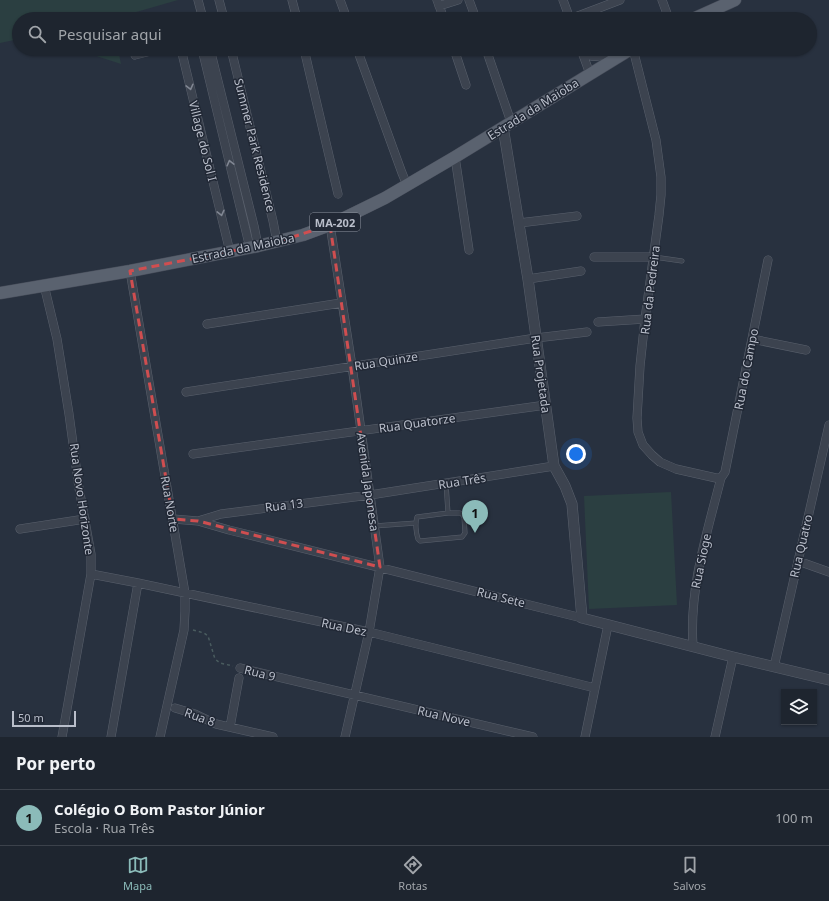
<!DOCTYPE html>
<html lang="pt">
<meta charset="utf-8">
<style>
:root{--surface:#1e252f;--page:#262d37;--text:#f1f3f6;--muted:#a1a5aa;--line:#3c424b;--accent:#8bbbb9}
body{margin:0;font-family:"Noto Sans",sans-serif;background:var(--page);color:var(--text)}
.controls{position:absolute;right:12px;bottom:12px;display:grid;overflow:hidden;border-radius:0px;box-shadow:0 1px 3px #0004}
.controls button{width:36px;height:36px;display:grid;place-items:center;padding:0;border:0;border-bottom:1px solid var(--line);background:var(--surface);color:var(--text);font:20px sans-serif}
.scale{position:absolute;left:12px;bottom:10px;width:64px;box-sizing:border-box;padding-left:4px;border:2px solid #b9beca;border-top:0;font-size:11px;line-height:14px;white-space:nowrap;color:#b9beca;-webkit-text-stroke:3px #212835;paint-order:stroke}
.you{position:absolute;left:576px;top:454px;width:14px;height:14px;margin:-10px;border:3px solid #fff;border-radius:50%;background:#1a73e8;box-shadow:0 0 0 6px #1a73e833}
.badge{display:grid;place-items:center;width:26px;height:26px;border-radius:50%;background:var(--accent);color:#111;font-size:13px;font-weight:700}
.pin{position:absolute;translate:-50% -33px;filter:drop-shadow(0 1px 2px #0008)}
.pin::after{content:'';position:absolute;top:21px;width:14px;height:12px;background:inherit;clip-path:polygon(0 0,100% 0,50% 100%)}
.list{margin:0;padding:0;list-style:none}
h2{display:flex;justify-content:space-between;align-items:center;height:52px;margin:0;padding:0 16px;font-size:17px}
h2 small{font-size:13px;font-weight:400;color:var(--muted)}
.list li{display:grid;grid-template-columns:26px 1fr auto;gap:12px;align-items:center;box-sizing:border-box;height:56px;padding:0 16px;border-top:1px solid var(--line)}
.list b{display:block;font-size:15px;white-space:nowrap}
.list p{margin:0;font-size:13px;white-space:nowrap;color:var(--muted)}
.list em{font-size:13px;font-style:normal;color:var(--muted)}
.icon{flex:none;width:22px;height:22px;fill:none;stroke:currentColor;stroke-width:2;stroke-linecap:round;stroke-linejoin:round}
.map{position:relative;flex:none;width:829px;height:737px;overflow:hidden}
.search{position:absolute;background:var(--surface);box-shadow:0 1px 3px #0004;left:12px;right:12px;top:12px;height:44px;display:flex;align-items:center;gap:10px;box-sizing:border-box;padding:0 14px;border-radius:22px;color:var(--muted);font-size:15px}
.sheet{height:108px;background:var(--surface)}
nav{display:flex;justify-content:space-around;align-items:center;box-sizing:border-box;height:56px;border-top:1px solid var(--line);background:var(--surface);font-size:11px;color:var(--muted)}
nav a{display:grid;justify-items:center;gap:2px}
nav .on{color:var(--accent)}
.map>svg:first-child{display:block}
.green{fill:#2b3f41}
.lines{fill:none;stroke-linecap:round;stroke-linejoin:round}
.service-casing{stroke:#5a616d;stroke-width:5}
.minor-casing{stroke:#5a616d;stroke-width:9}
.tertiary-casing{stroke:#5a616d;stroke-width:11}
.primary-casing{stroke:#464c59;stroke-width:13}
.path{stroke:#4a5c5f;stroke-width:1.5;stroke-dasharray:3 3;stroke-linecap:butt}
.service{stroke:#3c434f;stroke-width:4}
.minor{stroke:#3c434f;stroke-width:8}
.tertiary{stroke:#3c434f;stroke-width:10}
.primary{stroke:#5a626f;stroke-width:12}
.oneway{stroke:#818793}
.marked{fill:none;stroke:#cf4e50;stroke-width:3;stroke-dasharray:8 5;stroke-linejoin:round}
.labels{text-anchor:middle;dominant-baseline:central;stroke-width:3;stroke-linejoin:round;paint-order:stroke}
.shield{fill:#212835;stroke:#8b919d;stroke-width:1}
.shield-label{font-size:11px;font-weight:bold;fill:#b9beca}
.street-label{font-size:12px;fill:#b9beca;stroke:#212835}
</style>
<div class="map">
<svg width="829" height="737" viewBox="0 0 829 737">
<rect width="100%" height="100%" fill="#28313f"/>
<path class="green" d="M0 0H178L112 19H19V39L0 43Z
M76 49H118L121 64 78 50Z
M671 492 677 605 589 609 584 496Z"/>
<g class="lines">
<defs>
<path id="service" d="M654 257 682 261
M446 483 448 513
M448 513H460L462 514 464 517 465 533 462 537 420 541 418 539C416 533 415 523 417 517Z
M374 526 416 523"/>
<path id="minor" d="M198 0 203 19
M219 0 224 19
M292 0 297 19
M340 0 347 19
M437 0 444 19
M469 0 476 19
M563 0 570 19
M662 0 669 19
M439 6 458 0
M570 19 620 0
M134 49 135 55 159 49
M181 49 230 252
M202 49 250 248
M210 49 254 226 258 246
M231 49 273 221 277 242
M304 49 338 194
M357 49 402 173 407 185
M454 49 466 85
M486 49 511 122
M633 49 656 140 661 177V195L659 215 645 319 640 366 637 418 638 432 643 445 652 455 660 462 676 469 716 478H721
M582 52C597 61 601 55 616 49
M582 52 590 74
M455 157 469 250
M519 223 577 216
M330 225 352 366 380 567 369 632 345 737
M594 257H654
M130 271 185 593V611L184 630 160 737
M528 279 581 271
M44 285 57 339 69 414 79 488 91 554V574L62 737
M598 322 645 319
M207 324 341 303
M752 339 806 350
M186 392 536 338 587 332
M193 454 546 405
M173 519 198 521 229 530 582 618
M198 521 221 514 370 495 554 466
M20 529 85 519
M798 561 829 572
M91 574 138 583 369 632 595 688
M693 646C689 588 707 533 721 478L725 472 768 260
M774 667 829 425
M240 668 533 737
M175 708 195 714 216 724 273 737
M230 727 239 678
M111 737 138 583
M585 737 608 625
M715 737 733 657"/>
<path id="tertiary" d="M503 127 528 279 554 466 565 486 572 504 582 618 733 657 829 680"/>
<path id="primary" d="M693 19 735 0
M0 293 130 271 258 246 303 235 330 225 385 198 455 157 631 49"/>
</defs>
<use href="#service" class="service-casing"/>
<use href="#minor" class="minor-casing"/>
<use href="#tertiary" class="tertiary-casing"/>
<use href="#primary" class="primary-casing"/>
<path class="path" d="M193 630 204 633 208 636 215 659 220 663 233 666"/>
<use href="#service" class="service"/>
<use href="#minor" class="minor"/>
<use href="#tertiary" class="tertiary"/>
<use href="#primary" class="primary"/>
</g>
<defs><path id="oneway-chevron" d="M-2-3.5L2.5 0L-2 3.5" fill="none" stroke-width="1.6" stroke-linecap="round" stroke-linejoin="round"/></defs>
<g class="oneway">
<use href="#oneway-chevron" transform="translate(190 87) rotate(76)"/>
<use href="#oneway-chevron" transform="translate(230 163) rotate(-104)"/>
<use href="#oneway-chevron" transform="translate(221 213) rotate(76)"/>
</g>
<path class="marked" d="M330 225 380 567 198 521 173 519 130 271 277 242Z"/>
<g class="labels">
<rect class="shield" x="310" y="213" width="50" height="18" rx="3"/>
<g class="shield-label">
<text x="335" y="222">MA-202</text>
</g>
<g class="street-label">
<text transform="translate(533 109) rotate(-32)">Estrada da Maioba</text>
<text transform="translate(203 141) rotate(76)">Village do Sol I</text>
<text transform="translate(255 145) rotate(76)">Summer Park Residence</text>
<text transform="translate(243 248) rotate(-12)">Estrada da Maioba</text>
<text transform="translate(650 290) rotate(-83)">Rua da Pedreira</text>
<text transform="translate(386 361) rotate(-9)">Rua Quinze</text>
<text transform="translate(746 369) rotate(-79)">Rua do Campo</text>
<text transform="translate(541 374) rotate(82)">Rua Projetada</text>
<text transform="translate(417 423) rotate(-8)">Rua Quatorze</text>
<text transform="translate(462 481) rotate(-9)">Rua Três</text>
<text transform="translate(368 482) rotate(82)">Avenida Japonesa</text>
<text transform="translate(82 499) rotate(82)">Rua Novo Horizonte</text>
<text transform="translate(170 504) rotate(80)">Rua Norte</text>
<text transform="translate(284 505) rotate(-7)">Rua 13</text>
<text transform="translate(801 546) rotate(-77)">Rua Quatro</text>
<text transform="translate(701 561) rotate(-78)">Rua Sioge</text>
<text transform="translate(501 597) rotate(14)">Rua Sete</text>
<text transform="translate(344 627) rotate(12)">Rua Dez</text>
<text transform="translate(260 673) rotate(14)">Rua 9</text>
<text transform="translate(444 716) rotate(13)">Rua Nove</text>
<text transform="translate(200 717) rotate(20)">Rua 8</text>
</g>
</g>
</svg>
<div class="controls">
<button><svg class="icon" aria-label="layers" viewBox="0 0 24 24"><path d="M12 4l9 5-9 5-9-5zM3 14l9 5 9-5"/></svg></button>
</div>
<div class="scale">50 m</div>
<div class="you"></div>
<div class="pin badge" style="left:475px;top:533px">1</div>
<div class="search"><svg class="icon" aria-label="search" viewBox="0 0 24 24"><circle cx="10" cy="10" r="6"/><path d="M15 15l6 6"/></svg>Pesquisar aqui</div>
</div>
<section class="sheet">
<h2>Por perto<small></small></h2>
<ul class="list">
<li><span class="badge">1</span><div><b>Colégio O Bom Pastor Júnior</b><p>Escola · Rua Três</p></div><em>100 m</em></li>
</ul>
</section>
<nav>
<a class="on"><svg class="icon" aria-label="map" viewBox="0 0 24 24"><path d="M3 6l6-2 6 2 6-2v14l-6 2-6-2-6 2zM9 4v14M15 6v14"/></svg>Mapa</a>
<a><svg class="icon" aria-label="directions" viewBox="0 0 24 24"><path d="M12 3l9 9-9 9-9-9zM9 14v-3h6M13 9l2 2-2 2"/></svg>Rotas</a>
<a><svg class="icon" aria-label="saved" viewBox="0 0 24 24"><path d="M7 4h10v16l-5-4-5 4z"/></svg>Salvos</a>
</nav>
